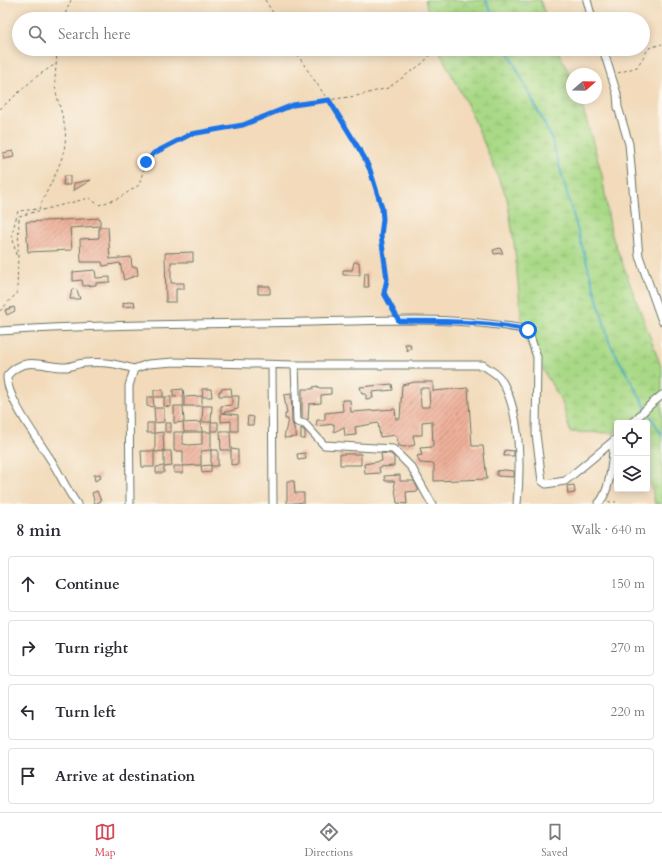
<!DOCTYPE html>
<meta charset="utf-8">
<style>
:root{--surface:#fff;--page:#f7f7f7;--text:#2b2b33;--muted:#7c7c81;--line:#e1e1e2;--accent:#d1495b}
body{margin:0;font-family:Cardo,serif;background:var(--page);color:var(--text)}
.controls{position:absolute;right:12px;bottom:12px;display:grid;overflow:hidden;border-radius:4px;box-shadow:0 2px 10px #0003}
.controls button{width:36px;height:36px;display:grid;place-items:center;padding:0;border:0;border-bottom:1px solid var(--line);background:var(--surface);color:var(--text);font:20px sans-serif}
.compass{position:absolute;left:566px;top:68px;width:36px;height:36px;border-radius:50%;background:var(--surface);box-shadow:0 2px 10px #0003;rotate:70deg}
.stop{position:absolute;width:12px;height:12px;margin:-9px;border:3px solid #1a73e8;border-radius:50%;background:#fff}
.stop.end{background:#1a73e8;border-color:#fff;box-shadow:0 1px 4px #0008}
.list{margin:0;padding:0;list-style:none}
h2{display:flex;justify-content:space-between;align-items:center;height:52px;margin:0;padding:0 16px;font-size:17px}
h2 small{font-size:13px;font-weight:400;color:var(--muted)}
.list li{display:grid;grid-template-columns:26px 1fr auto;gap:12px;align-items:center;box-sizing:border-box;height:56px;margin:0 8px 8px;padding:0 8px;border:1px solid var(--line);border-radius:4px}
.list b{display:block;font-size:15px;white-space:nowrap}
.list em{font-size:13px;font-style:normal;color:var(--muted)}
.icon{flex:none;width:22px;height:22px;fill:none;stroke:currentColor;stroke-width:2;stroke-linecap:round;stroke-linejoin:round}
.map{position:relative;flex:none;width:662px;height:504px;overflow:hidden}
.search{position:absolute;background:var(--surface);box-shadow:0 2px 10px #0003;left:12px;right:12px;top:12px;height:44px;display:flex;align-items:center;gap:10px;box-sizing:border-box;padding:0 14px;border-radius:22px;color:var(--muted);font-size:15px}
.sheet{height:308px;background:var(--surface)}
nav{display:flex;justify-content:space-around;align-items:center;box-sizing:border-box;height:56px;border-top:1px solid var(--line);background:var(--surface);font-size:11px;color:var(--muted)}
nav a{display:grid;justify-items:center;gap:2px}
nav .on{color:var(--accent)}
.map>svg:first-child{display:block}
.wetland{fill:url(#wetland-marsh);stroke:#648b5d}
.lines{fill:none;stroke-linecap:round;stroke-linejoin:round}
.stream{stroke:#46aac6;stroke-width:2}
.building{fill:url(#building-hatch);fill-rule:evenodd}
.minor-casing{stroke:#697463;stroke-width:9}
.path{stroke:#697463;stroke-width:1;stroke-dasharray:3 3;stroke-linecap:butt}
.minor{stroke:#fff;stroke-width:7}
.route{stroke:#1a73e8;stroke-width:5}
</style>
<div class="map">
<svg width="662" height="504" viewBox="0 0 662 504">
<defs>
<pattern id="wetland-marsh" width="20" height="14" patternUnits="userSpaceOnUse"><rect width="20" height="14" fill="#a9d986"/><path d="M1 5h8M5 5V1M11 12h8M15 12V8" fill="none" stroke="#91bb74"/></pattern>
<pattern id="building-hatch" width="6" height="6" patternUnits="userSpaceOnUse"><rect width="6" height="6" fill="#eeb09a"/><path d="M-1 1l2-2M0 6l6-6M5 7l2-2" fill="none" stroke="#c0907e"/></pattern>
</defs>
<rect width="100%" height="100%" fill="#fbf7ec"/>
<filter id="ink" filterUnits="userSpaceOnUse"><feTurbulence type="fractalNoise" baseFrequency=".025" numOctaves="2"/><feDisplacementMap in="SourceGraphic" scale="8" xChannelSelector="R" yChannelSelector="G"/><feConvolveMatrix kernelMatrix="1 2 1 2 8 2 1 2 1" color-interpolation-filters="sRGB"/></filter>
<filter id="wash" filterUnits="userSpaceOnUse"><feTurbulence type="fractalNoise" baseFrequency=".012" numOctaves="4" result="noise"/><feDisplacementMap in="SourceGraphic" scale="16" xChannelSelector="R" yChannelSelector="G"/><feGaussianBlur stdDeviation="0.9" result="paint"/><feColorMatrix in="noise" values="0 0 0 0 0 0 0 0 0 0 0 0 0 0 0 0 0 1.4 0 .05"/><feComposite in="paint" operator="in"/></filter>
<g filter="url(#wash)">
<rect width="100%" height="100%" fill="#f2daba"/>
<path class="wetland" d="M425 0H540L547 19H430Z
M438 49H557C567 70 572 74 572 98H579L589 128 602 175 611 233 662 369V504H655L647 465V423H617V433L570 432 562 402 523 336 514 242 507 198 470 110Z"/>
<g class="lines">
<path class="stream" d="M486 0 494 19
M507 49 551 137 610 344 662 436"/>
</g>
<g id="blocks">
<path class="building" d="M13 151 14 157 4 159 3 153Z
M64 176H70V185H63Z
M91 180 73 191 74 183Z
M100 218V226L70 228 72 250 28 252 26 222Z
M99 227H108L110 259 131 257 132 267H137L138 275 124 280 120 263 103 266 102 262H81L80 239 99 238Z
M500 248 503 253 494 254 493 250Z
M193 252V262H171V283H184V289H176V302H166L165 253Z
M354 262H359L360 275H343V270H352Z
M95 270 96 278 110 277V282L96 283V285L83 286 82 280 73 281V272Z
M365 273H368L369 287H364Z
M258 286H270V294H258Z
M72 289 77 290 80 299H70Z
M134 301 135 306 123 307V303Z
M14 307 15 311 7 315 5 310Z
M405 344H410L411 348 407 351Z
M415 382H433V391L468 388 472 446H483L487 479 434 481V464L420 463 417 456 422 455 420 448 433 447 432 421 422 422V435H413L415 445 405 447 399 446 396 435 380 437 378 423 355 427 356 435 345 436 344 427 334 432V424L316 426 317 420H325V413L343 411 342 400H350L351 412 395 409 396 419H400L402 385ZM420 388H429L430 407H421Z
M392 384 393 390 372 392 373 398 366 399V394H362L360 387Z
M318 386V388H331V394L321 395V403L309 404 308 420 302 418V389H313V387Z
M231 388 232 396H239L238 409 222 413 238 415V431H231V421L221 422V406L232 405V396H219V391H221V389Z
M183 389 184 396 173 397V390Z
M202 389H211L212 397H203Z
M154 390H163V397H154Z
M291 394 292 422 297 437 284 438 288 419H285V414H287L284 395Z
M202 396V406H184V397Z
M147 397H153L154 407 147 406Z
M164 397H171V407L164 406Z
M174 406H183L184 422 174 423Z
M203 406H212L211 422H202Z
M154 408H164V422L155 423Z
M248 416 254 417 253 425H247Z
M201 422 202 432H184L183 423Z
M211 422H218V431H211Z
M147 423H154V433H147Z
M165 423H171V432H165Z
M301 428 305 431V439H301Z
M220 431H230L231 449 238 450V464L231 465V450H221Z
M163 432 164 451 155 452V433Z
M174 432H183V444L189 445 202 444V432H211V450L201 451V465L183 466V451H174Z
M211 450H218V466H211Z
M505 450 514 451V456H504Z
M141 451H154V467H142Z
M164 451H171L172 466 164 467V473H156V467L164 466Z
M305 453 306 459 298 460 297 454Z
M381 453 391 454 394 457V466L379 467 380 473 365 474 364 464 382 461Z
M340 454H361V465H340Z
M211 465V472L202 473 201 466Z
M174 466H183V473H174Z
M504 470 514 471V477L497 476V471Z
M100 474 101 478 95 481 94 475Z
M400 475V481H414L418 489V491L406 492 407 504 397 503 394 481H385L384 476Z
M287 481H294L295 493H304V502L287 504Z
M574 485 575 493 568 494 567 486Z
M97 491 101 501 95 504 92 493Z"/>
</g>
</g>
<g filter="url(#ink)">
<use href="#blocks" fill-opacity="0" stroke="#697463" stroke-width="1"/>
<g class="lines">
<defs>
<path id="minor" d="M587 0 592 19
M603 49 617 94 618 107 629 144 639 256 662 321
M0 331C104 324 207 324 311 322 383 321 457 315 528 330L537 357 536 434 542 481 546 484 565 481 617 438
M272 365 273 504
M295 365H483C488 369 496 373 500 378 521 410 521 467 517 504
M632 423 650 405 662 395
M77 504C66 489 59 472 49 457 37 438 6 397 7 376 25 354 44 368 67 367 73 366 79 363 85 363 103 361 117 364 134 369
M130 504 129 386 134 369 148 364 174 362 295 365 297 422 305 424 324 445 393 449 412 468 432 504
M598 504C611 492 612 459 614 441"/>
</defs>
<use href="#minor" class="minor-casing"/>
<path class="path" d="M265 0 277 19
M63 19 71 0
M294 49C326 101 368 148 382 209 384 219 381 228 382 239 384 258 388 274 384 293L395 314
M618 73 637 67 649 48 662 44
M0 109 36 77 57 63
M16 255 12 234 18 211 39 209C47 188 62 167 65 144 68 122 56 103 55 83 55 72 57 60 57 49
M0 311 17 293 19 216 89 198 99 205 119 198 139 185 146 161 154 153 181 138 191 134 243 125 293 105 356 96 388 88 423 63 430 55 432 49
M608 502H616"/>
<use href="#minor" class="minor"/>
</g>
</g>
<g class="lines" filter="url(#ink)">
<path class="route" d="M146 162 154 153 191 134 243 125 293 105 329 100 364 157 370 170 382 208 383 219 381 236 387 279 384 293 399 321C443 321 484 321 528 330"/>
</g>
</svg>
<div class="controls">
<button><svg class="icon" aria-label="locate" viewBox="0 0 24 24"><circle cx="12" cy="12" r="6"/><path d="M12 2v4M12 18v4M2 12h4M18 12h4"/></svg></button>
<button><svg class="icon" aria-label="layers" viewBox="0 0 24 24"><path d="M12 4l9 5-9 5-9-5zM3 14l9 5 9-5"/></svg></button>
</div>
<svg class="compass" viewBox="-18 -18 36 36"><path d="M0-13l5 13h-10z" fill="#e53935"/><path d="M0 13l5-13h-10z" fill="#7c7c81"/></svg>
<div class="stop" style="left:528px;top:330px"></div>
<div class="stop end" style="left:146px;top:162px"></div>
<div class="search"><svg class="icon" aria-label="search" viewBox="0 0 24 24"><circle cx="10" cy="10" r="6"/><path d="M15 15l6 6"/></svg>Search here</div>
</div>
<section class="sheet">
<h2>8 min<small>Walk · 640 m</small></h2>
<ul class="list">
<li><svg class="icon" aria-label="ahead" viewBox="0 0 24 24"><path d="M12 20V5M6 11l6-6 6 6"/></svg><div><b>Continue</b></div><em>150 m</em></li>
<li><svg class="icon" aria-label="right" viewBox="0 0 24 24"><path d="M7 20v-9h11M14 6l5 5-5 5"/></svg><div><b>Turn right</b></div><em>270 m</em></li>
<li><svg class="icon" aria-label="left" viewBox="0 0 24 24"><path d="M17 20v-9H6M10 6l-5 5 5 5"/></svg><div><b>Turn left</b></div><em>220 m</em></li>
<li><svg class="icon" aria-label="arrive" viewBox="0 0 24 24"><path d="M6 21V4h12l-3 4 3 4H6"/></svg><div><b>Arrive at destination</b></div></li>
</ul>
</section>
<nav>
<a class="on"><svg class="icon" aria-label="map" viewBox="0 0 24 24"><path d="M3 6l6-2 6 2 6-2v14l-6 2-6-2-6 2zM9 4v14M15 6v14"/></svg>Map</a>
<a><svg class="icon" aria-label="directions" viewBox="0 0 24 24"><path d="M12 3l9 9-9 9-9-9zM9 14v-3h6M13 9l2 2-2 2"/></svg>Directions</a>
<a><svg class="icon" aria-label="saved" viewBox="0 0 24 24"><path d="M7 4h10v16l-5-4-5 4z"/></svg>Saved</a>
</nav>
